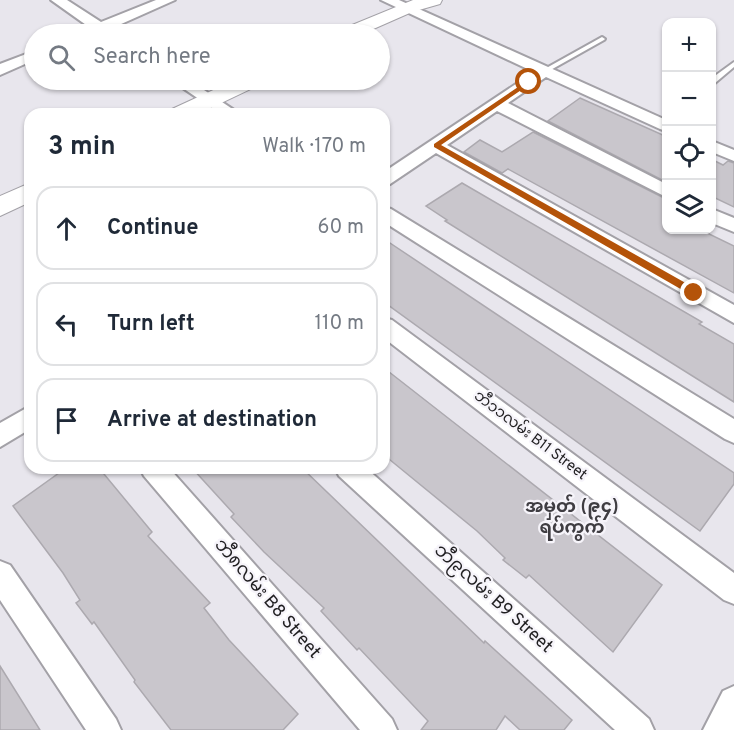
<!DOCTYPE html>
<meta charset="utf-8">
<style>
:root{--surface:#fff;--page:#f6f6f7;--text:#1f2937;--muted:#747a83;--line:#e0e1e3}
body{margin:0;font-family:Overpass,"Noto Sans Myanmar",sans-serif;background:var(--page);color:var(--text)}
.controls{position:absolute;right:18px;top:18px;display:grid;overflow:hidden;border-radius:12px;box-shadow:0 2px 4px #0004}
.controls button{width:54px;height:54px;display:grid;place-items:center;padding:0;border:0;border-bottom:2px solid var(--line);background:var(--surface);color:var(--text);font:30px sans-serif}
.stop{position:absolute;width:18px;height:18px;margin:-14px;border:4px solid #b45309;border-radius:50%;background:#fff}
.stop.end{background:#b45309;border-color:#fff;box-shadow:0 2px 6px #0008}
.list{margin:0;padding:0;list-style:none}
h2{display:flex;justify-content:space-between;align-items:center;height:78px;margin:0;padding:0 24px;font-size:26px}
h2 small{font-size:20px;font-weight:400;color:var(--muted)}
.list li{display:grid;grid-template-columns:39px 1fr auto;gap:18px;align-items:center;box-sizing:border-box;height:84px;margin:0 12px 12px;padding:0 12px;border:2px solid var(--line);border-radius:18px}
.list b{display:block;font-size:22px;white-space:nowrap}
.list em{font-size:20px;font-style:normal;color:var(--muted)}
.icon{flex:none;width:33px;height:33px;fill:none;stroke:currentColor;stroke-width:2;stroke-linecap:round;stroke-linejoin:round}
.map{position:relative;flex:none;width:734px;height:730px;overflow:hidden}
.search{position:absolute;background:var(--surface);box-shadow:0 2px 4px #0004;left:24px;top:24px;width:366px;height:66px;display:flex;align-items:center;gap:15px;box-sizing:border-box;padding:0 21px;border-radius:33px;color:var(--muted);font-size:22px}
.panel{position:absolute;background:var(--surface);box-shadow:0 2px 4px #0004;left:24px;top:108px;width:366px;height:366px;border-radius:18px}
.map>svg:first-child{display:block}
.building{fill:#c9c6cc;stroke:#aca9af;stroke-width:1.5}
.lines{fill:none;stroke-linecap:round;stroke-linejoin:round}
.lane-casing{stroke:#a3a1a7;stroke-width:4}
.street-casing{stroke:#a3a1a7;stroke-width:4}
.secondary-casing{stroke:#a3a1a7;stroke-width:2}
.lane{fill:#fff;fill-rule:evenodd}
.street{fill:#fff;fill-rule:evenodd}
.secondary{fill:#fff;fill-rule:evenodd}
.route{fill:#b45309}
.labels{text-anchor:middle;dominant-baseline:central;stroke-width:4.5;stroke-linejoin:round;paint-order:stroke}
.street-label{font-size:15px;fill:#201f21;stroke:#f6f4fa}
.quarter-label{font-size:18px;font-weight:bold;fill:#3f3d42;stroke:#f6f4fa}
.near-street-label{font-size:18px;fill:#201f21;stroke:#f6f4fa}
</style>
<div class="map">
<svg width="734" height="730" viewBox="0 0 734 730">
<rect width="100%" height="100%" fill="#e8e6ed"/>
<path class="building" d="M580 98 665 136 666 182 548 121Z
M533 132 666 199V230H701L734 246V293L508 169 502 173 464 152 480 140 502 152Z
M711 159 723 165 728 161 734 163V207L711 196Z
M462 183 702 322 699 324 734 344V402L445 221 447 220 426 206Z
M384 239 734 473V484L700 531 384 302Z
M384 368 662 585 613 652 529 575 526 578 503 560 505 558 477 531 384 455Z
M66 468H99L152 532 148 536 210 603 204 608 229 640 298 714 283 730H171L134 682 135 680 94 622 92 624 76 603 80 600 63 573 13 506Z
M192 468H302L484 643 485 641 572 720 564 730H520L505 716 496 730H421L428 721 359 648 357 650 321 611 324 608 264 552 231 517 234 514Z
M0 666 40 730H0Z"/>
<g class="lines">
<defs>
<path id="lane" d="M602 37 605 39 604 40 547 72 541 71Z
M734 62V67L715 83H712V78Z"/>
<path id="street" d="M51 0H67L101 22 156 0H175L110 29 116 34H78L80 31 89 27Z
M381 0H399L666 120V131L660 129 546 77 508 103 666 184V197L497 111 447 145 734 305V323L436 153 390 184 384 186V172L534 72Z
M34 51V60L0 75V64Z
M171 80H189L240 114H221Z
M712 141 734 150V161L712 152Z
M384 207 391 209 734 419V443L725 439 384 222Z
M712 209 734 218V232L712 223Z
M384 318 392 320 734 573V604L724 600 384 338Z
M30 406V429L0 447V423Z
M140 468H169L392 719 397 730H360L144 476Z
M335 468H366L649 719 654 730H615L339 476Z
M0 561 10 565 116 719 121 730H86L0 600Z
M734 686V730H703L723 691Z"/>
<path id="secondary" d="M413 0H442L440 4 412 12 362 34H337L340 30Z
M235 80H262L259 85 198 114H169L172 109Z
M30 183V202L0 216V196Z"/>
</defs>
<use href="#lane" class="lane-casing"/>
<use href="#street" class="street-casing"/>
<use href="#secondary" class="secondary-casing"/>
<use href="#lane" class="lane"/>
<use href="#street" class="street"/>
<use href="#secondary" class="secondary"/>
</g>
<path class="route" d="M527 81 533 82 441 145 698 290V295H691L434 147V144Z"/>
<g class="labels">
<g class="street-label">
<text transform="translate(530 436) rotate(37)">ဘီ၁၁လမ်း B11 Street</text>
</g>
<g class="quarter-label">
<text x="572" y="507">အမှတ် (၉၄)<tspan x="572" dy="21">ရပ်ကွက်</tspan></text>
</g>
<g class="near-street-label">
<text transform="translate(267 599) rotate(49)">ဘီ၈လမ်း B8 Street</text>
<text transform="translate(493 599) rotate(42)">ဘီ၉လမ်း B9 Street</text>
</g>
</g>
</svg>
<div class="controls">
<button>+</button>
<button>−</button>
<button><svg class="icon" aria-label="locate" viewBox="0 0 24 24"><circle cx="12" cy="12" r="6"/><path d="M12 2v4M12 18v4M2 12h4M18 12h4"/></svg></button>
<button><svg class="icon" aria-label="layers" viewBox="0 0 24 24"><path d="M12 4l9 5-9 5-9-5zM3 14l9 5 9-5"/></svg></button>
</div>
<div class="stop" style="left:529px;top:82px"></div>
<div class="stop end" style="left:694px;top:293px"></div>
<div class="search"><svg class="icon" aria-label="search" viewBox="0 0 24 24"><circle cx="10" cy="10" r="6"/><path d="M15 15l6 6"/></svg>Search here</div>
<section class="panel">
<h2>3 min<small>Walk · 170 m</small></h2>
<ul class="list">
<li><svg class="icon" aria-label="ahead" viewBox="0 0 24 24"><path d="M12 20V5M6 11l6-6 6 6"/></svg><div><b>Continue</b></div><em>60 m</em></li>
<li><svg class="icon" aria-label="left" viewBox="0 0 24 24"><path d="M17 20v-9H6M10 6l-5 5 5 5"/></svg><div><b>Turn left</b></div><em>110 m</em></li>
<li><svg class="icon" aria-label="arrive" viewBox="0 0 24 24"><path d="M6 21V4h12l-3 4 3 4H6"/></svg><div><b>Arrive at destination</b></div></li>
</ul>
</section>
</div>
